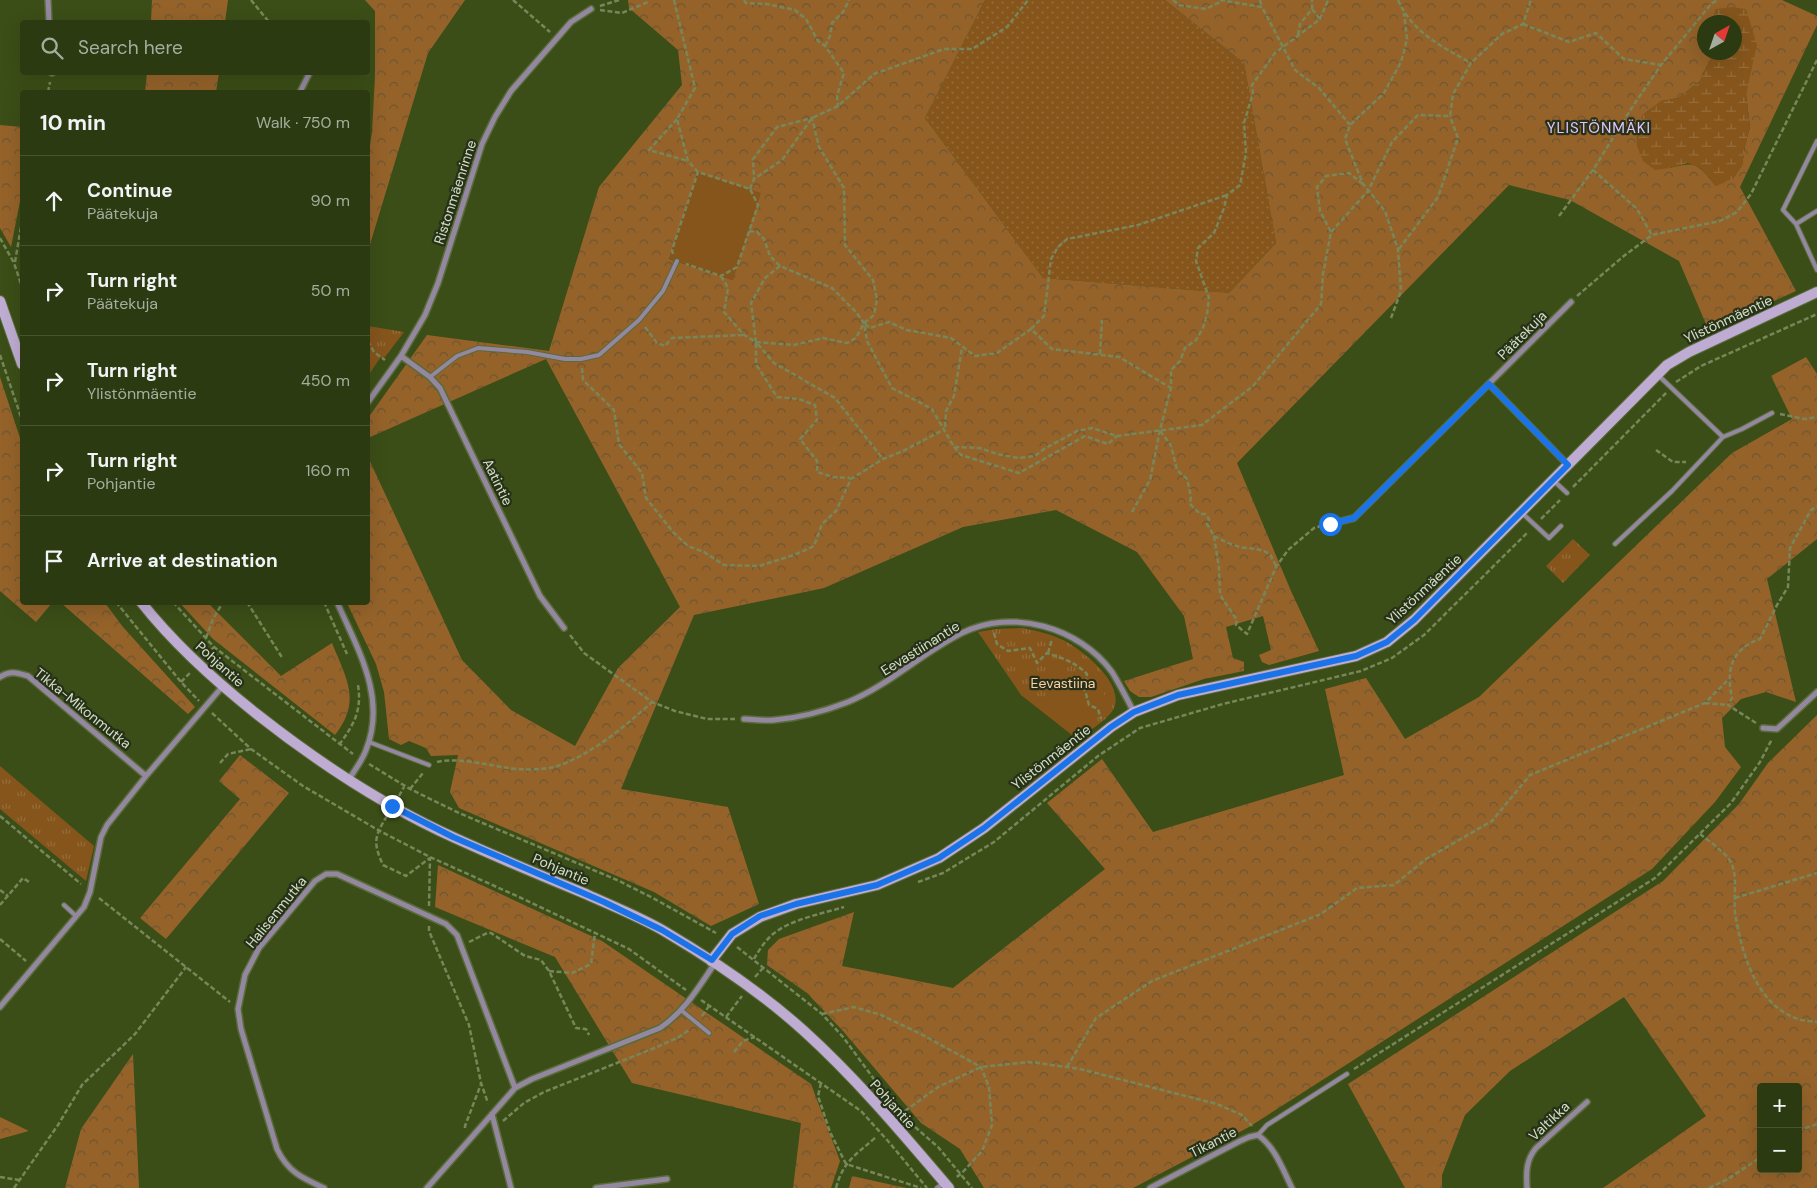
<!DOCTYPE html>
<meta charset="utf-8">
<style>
:root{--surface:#2c3a11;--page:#38451f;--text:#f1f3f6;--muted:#a6ad9f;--line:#485431}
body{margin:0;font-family:"DM Sans",sans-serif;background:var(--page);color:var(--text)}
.controls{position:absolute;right:15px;bottom:15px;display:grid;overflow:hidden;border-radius:5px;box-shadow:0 5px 20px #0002}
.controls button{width:45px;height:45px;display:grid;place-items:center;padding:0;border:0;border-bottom:1px solid var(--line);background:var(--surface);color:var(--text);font:25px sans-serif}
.compass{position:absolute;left:1697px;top:15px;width:45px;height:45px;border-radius:50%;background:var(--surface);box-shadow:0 5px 20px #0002;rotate:40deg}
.stop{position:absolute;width:15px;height:15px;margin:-11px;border:4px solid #1a73e8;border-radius:50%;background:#fff}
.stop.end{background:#1a73e8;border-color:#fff;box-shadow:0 1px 5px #0008}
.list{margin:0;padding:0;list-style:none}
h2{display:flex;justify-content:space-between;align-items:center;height:65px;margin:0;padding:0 20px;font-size:21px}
h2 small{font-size:16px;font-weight:400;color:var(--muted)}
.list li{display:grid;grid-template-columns:32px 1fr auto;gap:15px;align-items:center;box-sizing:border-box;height:90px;padding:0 20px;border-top:1px solid var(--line)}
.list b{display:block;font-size:19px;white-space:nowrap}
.list p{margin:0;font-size:16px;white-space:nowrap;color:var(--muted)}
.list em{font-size:16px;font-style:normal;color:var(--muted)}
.icon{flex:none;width:28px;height:28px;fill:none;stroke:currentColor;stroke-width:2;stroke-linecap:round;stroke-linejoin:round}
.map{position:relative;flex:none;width:1817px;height:1188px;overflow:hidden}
.search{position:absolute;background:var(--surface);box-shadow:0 5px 20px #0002;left:20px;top:20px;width:350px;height:55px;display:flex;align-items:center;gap:12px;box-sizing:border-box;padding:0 18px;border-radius:5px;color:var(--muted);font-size:19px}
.panel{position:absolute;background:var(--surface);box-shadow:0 5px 20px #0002;left:20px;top:90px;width:350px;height:515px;border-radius:5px}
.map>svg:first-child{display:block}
.grass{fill:url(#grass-dots)}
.forest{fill:url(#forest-crowns);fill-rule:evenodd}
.wetland{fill:url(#wetland-marsh)}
.park{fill:url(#park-tufts)}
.garden{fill:#85551c}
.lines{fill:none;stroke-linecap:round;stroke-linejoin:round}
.lane-casing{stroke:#596b39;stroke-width:6}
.street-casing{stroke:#596b39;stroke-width:8}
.secondary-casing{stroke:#596b39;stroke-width:12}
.path{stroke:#77875a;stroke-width:2.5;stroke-dasharray:5 2.5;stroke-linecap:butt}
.lane{stroke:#9388a0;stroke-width:4}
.street{stroke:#9388a0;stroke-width:5}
.secondary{stroke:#beacd2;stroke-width:10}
.route{stroke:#1a73e8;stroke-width:6}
.labels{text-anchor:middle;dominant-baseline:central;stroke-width:4.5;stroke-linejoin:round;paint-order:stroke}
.street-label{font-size:14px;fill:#d3e0c2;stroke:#273019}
.park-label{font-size:14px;fill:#fdd0a4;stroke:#273019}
.neighbourhood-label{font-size:15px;letter-spacing:1px;fill:#e0c6fd;stroke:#273019}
</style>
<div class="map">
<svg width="1817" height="1188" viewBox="0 0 1817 1188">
<defs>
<pattern id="grass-dots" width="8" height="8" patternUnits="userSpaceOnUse" patternTransform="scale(1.25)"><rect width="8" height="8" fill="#85551c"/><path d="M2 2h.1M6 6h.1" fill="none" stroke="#956d3b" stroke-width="1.8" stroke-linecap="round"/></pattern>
<pattern id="forest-crowns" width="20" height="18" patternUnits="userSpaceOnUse" patternTransform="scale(1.25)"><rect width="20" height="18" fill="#95632a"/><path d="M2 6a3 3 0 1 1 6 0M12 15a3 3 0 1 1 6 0" fill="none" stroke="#6e5531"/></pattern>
<pattern id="wetland-marsh" width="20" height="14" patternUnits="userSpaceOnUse" patternTransform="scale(1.25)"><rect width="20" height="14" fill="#85551c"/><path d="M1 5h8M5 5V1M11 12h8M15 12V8" fill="none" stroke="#956d3b"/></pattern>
<pattern id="park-tufts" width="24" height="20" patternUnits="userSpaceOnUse" patternTransform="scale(1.25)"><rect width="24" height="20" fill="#85551c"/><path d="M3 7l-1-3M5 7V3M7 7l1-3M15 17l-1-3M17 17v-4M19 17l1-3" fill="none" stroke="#956d3b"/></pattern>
</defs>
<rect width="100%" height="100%" fill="#3b4e17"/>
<path class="grass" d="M985 0H1165L1244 63 1276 243 1229 293 1043 278 925 118Z"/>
<path class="forest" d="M152 0H228L225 22H151Z
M365 0H465L428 53 368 251V159L372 132 375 76V11Z
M628 0H985L925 118 1043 278 1229 293 1276 243 1244 63 1165 0H1782L1817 16V25L1740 187 1796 291 1709 331 1679 261 1570 200 1509 185 1237 463 1291 591 1319 651 1269 665 1262 662 1259 655 1271 650 1263 616 1226 627 1233 658 1244 662V671L1204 679 1151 697H1139L1130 691 1124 681 1193 659 1184 616 1137 552 1056 510 963 527 824 588 694 615 621 789 728 807 759 904 711 926 654 892 459 808 450 792 458 755 431 756 426 748 409 741 401 745 389 739 384 692 376 664 347 603 368 602V457L462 660 511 710 575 746 618 668 680 607 546 359 368 438V418L427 335 549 351 599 187 682 85 678 50 629 8ZM1716 9H1746L1749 78 1746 94 1750 127 1745 146 1742 166 1716 186C1698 165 1697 160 1670 168L1661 101 1678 98 1700 81 1713 53 1704 52V22H1712ZM698 172 733 280 669 259Z
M147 73H219L216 92H145Z
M0 125 22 127V191L11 247 0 228Z
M1806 357 1817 374V539L1767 579 1796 702 1766 692 1741 699 1722 718 1725 747 1741 767 1715 802 1652 869 1249 1127 1133 1188H984L960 1149 921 1123 843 1031 807 993 767 965 768 950 779 939 854 912 842 966 953 988 1105 869 1047 803 1102 759 1153 832 1344 775 1325 689 1366 678 1405 739 1479 697 1732 453 1792 419 1771 376Z
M0 377 22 444V602L52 603 36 622 0 591Z
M61 603H105L123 627 195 707 188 714Z
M180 603H210V605L281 676 332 643C346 678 362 701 335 735L213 639Z
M1817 715V1188H1603L1706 1116 1624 997 1510 1071 1465 1115 1442 1175V1188H1405L1348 1084 1663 881 1739 804 1768 763ZM1761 1087H1798V1169H1761Z
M240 755 289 793 166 939 140 918 240 799 219 781Z
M438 865 602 941 811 1084 840 1161 831 1188H793L801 1123 632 1083 555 957 435 907Z
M133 1054 139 1188H65L81 1129Z
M0 1117 29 1131 0 1139Z
M852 1176 906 1188H849Z"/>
<path class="wetland" d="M1732 7 1746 9 1757 45 1746 94 1750 127 1745 146 1742 166 1733 179 1716 186 1700 168 1688 163 1670 168 1655 170 1643 161 1637 146 1636 128 1643 114 1661 101 1678 98 1700 81 1713 53 1734 52V22H1712L1716 9Z"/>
<path class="park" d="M368 326 404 332 385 357 380 358 368 376Z
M1573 539 1590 555 1563 583 1546 566Z
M1023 628C1037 631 1051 634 1063 640 1083 650 1127 685 1113 710 1105 722 1089 731 1077 739L1021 695 978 632 996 629Z
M0 766 94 846 86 881 0 809Z"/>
<path class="garden" d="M698 172 761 193 733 280 669 259Z
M1090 671C1097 681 1110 694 1103 706L1068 727 1043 708Z"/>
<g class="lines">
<defs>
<path id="lane" d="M1817 211 1796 224 1817 270
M1796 224 1783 210 1817 141
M1658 375 1723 437
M430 377 457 356 478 348 527 352 565 359H581L599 355 639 320 663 291 677 261
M1554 481 1567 493
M1522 513 1549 538 1561 526
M1615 544 1672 491 1723 437 1742 429 1772 413
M369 742 429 765
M64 905 76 916
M681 1010 709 1033
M1258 1135 1267 1125 1347 1074
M937 1188 944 1183"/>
<path id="street" d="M48 0 49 22
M52 72V73
M300 92 309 74
M401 356 430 377 440 388 540 596 564 628
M1489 384 1568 465
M368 402 401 356 425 315 438 283 482 144 495 117 511 91 571 22 591 9
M1330 524 1354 518 1571 302
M337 602C358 650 387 698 366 750 362 761 354 771 348 781
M0 677C10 670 18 673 28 676L146 776
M744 719C754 719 764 721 774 720 799 718 825 711 848 702 889 685 922 653 962 633 1012 608 1079 627 1112 672 1120 685 1127 699 1134 712
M1763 728 1777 729 1817 692
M0 1007 84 907 90 892 101 837 107 825 146 776 222 687
M492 1114 511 1188
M324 1188C302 1178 288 1172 277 1149L241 1029 238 1009 245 975 259 948 315 881 326 874H337L446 924 457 935 515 1088
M427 1188 515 1088 532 1079 660 1028C685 1011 698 988 715 963
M596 1188 667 1179
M1150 1188 1240 1141 1249 1137 1258 1135C1275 1147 1283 1170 1292 1188
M1527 1188C1526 1172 1526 1160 1536 1148L1587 1102"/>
<path id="secondary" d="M0 301 22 364
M141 602C175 645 215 681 258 715 319 763 384 806 455 838 499 858 542 876 586 894 612 906 640 917 664 931 713 960 762 993 804 1031 857 1079 903 1134 949 1188
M711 961 732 934 760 917 796 904 877 885 939 858 984 828 1111 727 1134 712 1178 695 1356 656 1387 642 1414 620 1667 365 1689 352 1817 292"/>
</defs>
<use href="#lane" class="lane-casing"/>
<use href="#street" class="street-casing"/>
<use href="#secondary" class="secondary-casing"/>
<path class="path" d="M251 0 269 22
M513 0 550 32
M674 0 695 88 677 119 688 161 698 172 750 189 758 205 737 267 721 276 686 264
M744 0 746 3 767 4 795 10 806 19 818 41 825 46 844 73 837 96 838 106
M1173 0 1179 5 1206 9 1222 1
M1220 0 1262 7 1295 70 1319 88 1350 125
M1260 0 1262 7
M1398 0C1413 33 1441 46 1471 63
M600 6 619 0
M1312 9 1320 19
M600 10 622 13 648 2
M1523 24 1569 42 1596 33 1624 59 1661 65
M1298 35 1300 24 1312 9V0
M825 46 830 36 832 23 843 12 849 0
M48 92 50 82
M677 119 649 150 688 161
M1593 170 1637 209 1652 235
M750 189 754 179 782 160 812 118 838 106 874 74 944 49H972L1007 27 1028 0
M1559 216 1593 170 1631 109 1661 65 1712 3 1719 0
M749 231 757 232 764 239 770 256 780 266 832 288 856 312 864 323 867 341 892 388 932 409 954 447 980 448 997 454 1018 458 1035 456 1044 449 1077 431 1092 428 1117 436 1202 425 1253 386 1321 304 1323 274 1331 232 1320 211 1317 187 1326 176 1349 173 1363 184
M1331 232 1368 191 1392 142 1418 115 1450 116 1453 94 1471 63 1502 34 1523 24 1531 0
M0 238 14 263 22 287
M1399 249 1438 197 1458 138 1450 116
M673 254 672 250 698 172
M15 262 22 221
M780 266 765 278 751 303 756 342 774 363 835 398 883 459
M721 276 728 288 724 312 744 335 756 342 794 345 823 338 847 343 856 338 864 323 874 315 877 299 873 280 845 245 844 188 819 147 812 118 777 127 753 159 754 179
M1577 296 1625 255 1652 235 1720 221 1737 212 1751 194 1817 60
M1391 318 1401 291 1398 249 1385 211 1363 184 1345 139 1350 125 1384 93 1401 62 1407 39 1404 13
M865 324 870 328 889 322 907 330 951 338 975 356 997 353 1031 329 1052 349 1119 357 1171 388
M645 327 657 343 665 346 672 338 744 335
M1031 329 1044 316 1051 259 1058 247 1067 239 1138 225 1227 195
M368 341 374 352 385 360
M756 343V364L777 397 799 399 815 405 817 420 800 439 817 461V472L833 477 850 478
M1100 354 1102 320
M0 355 22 420
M582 368 583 380 614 410 619 444 642 473 646 498 673 532 688 546 704 552 724 565 759 566 794 555 814 546 822 524 836 511 851 479 883 459 903 451 945 429
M1676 382 1701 366 1817 314
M1780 414 1805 419 1817 417
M945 427 946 411 954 396 962 348
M1160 431 1171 445 1177 470 1187 479 1191 496 1190 504 1200 514H1205L1209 519 1207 524 1214 536 1219 568 1220 592 1222 598 1237 620 1236 625 1247 634 1276 567 1288 550 1314 528 1321 526
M954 447 961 455 1019 473 1085 436 1108 444 1117 436
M1656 450 1673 462H1686
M1573 487 1666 393
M1132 512 1150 480 1160 430 1171 388V370L1180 361 1185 348 1196 340 1203 328 1207 314 1209 298 1196 261 1198 248 1214 233 1224 208 1227 195 1240 185 1246 153 1244 123 1253 93 1252 85 1275 53 1320 19 1328 0
M1541 519 1560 500
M1214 536C1224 541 1235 547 1246 548 1257 549 1260 549 1270 554L1276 566
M116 602 181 682 199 701
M173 602 214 647 353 754
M247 602 283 659
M324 602 347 654
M994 633 997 644 1008 651 1030 648 1037 663 1047 653C1062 658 1075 662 1087 674L1085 690 1089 705 1098 709 1101 719
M570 635 584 653 652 702 675 711 707 719H735
M206 638 213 619 223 602
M1048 653 1052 639
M207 655 214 647
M181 682 191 672
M1705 703 1728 705
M212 713 251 749 303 786 378 830 430 857 519 897 629 949 686 990
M1756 723 1728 705 1732 698C1726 670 1731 649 1760 639L1777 605 1788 587 1790 548 1811 510 1817 506
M339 745C354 724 362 711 358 685
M437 762C456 757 488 765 508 768 522 770 541 770 554 767 587 758 627 725 652 702
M220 763 228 754 251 749
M369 764 410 789 459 813 617 880 651 897 716 933
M410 789 423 773
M399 796 404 787
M0 816 81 884
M387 816C374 837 373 843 383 865L406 876 430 858
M1700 834C1709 841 1722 850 1729 859 1739 874 1733 895 1735 912 1741 952 1756 1005 1798 1019 1804 1021 1811 1021 1817 1022
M918 882 943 873 994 842 1098 756 1140 728 1223 704 1361 671 1392 658 1424 635 1528 532
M0 890 8 896
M99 898 230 1002
M1735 898 1817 873
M0 905 23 878 29 882
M429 906 430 857
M429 926V931L469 1025 481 1083 488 1103
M0 939 26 961
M469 942 487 933H491L525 956 541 960 549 971 576 1028 586 1029 589 1035
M737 947 822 1014 843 1037 882 1090
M754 959C759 950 765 941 773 934 792 919 821 914 844 907
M549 971 572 973 591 964 595 933
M755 977 763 968
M701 1000 861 1111 888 1141 927 1188
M822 1014 854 1007 881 1015 921 1034 981 1067 989 1087 992 1125 982 1151 961 1174 955 1178
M702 1016 709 1006
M726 1017 742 996
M734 1052 743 1041 755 1037
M1067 1067 1096 1018 1152 981 1321 914 1357 888 1394 885 1426 859 1492 821 1530 775 1705 703 1728 680
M1354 1069 1655 878 1731 803 1760 762 1772 739
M821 1083 818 1096 830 1132 846 1164 921 1188
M905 1111 938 1087 981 1067 1031 1062 1080 1069 1217 1104 1242 1115 1252 1126
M503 1121 524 1103 544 1092 657 1047 679 1037 690 1029
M915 1127 938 1147 972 1188
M465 1128V1126L481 1084
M1798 1131 1817 1124
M0 1177 19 1180
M14 1188 58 1125 82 1085 135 1034 186 967
M836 1188C843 1161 857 1154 876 1137
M1709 1188 1728 1179 1761 1157"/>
<use href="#lane" class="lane"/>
<use href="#street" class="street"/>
<use href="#secondary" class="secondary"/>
</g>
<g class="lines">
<path class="route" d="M392 806 453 837 604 902 662 930 712 960 732 934 760 916 796 904 877 885 939 858 984 828 1111 727 1134 712 1178 695 1356 656 1387 642 1414 620 1568 465 1489 384 1354 518 1330 524"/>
</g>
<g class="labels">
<g class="street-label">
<text transform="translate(455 192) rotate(-72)">Ristonmäenrinne</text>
<text transform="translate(1728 319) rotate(-25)">Ylistönmäentie</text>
<text transform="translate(1522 335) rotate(-45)">Päätekuja</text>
<text transform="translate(498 482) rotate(64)">Aatintie</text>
<text transform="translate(1424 589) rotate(-43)">Ylistönmäentie</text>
<text transform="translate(920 648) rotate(-32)">Eevastiinantie</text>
<text transform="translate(220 664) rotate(42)">Pohjantie</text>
<text transform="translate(83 708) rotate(39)">Tikka-Mikonmutka</text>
<text transform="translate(1051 757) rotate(-38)">Ylistönmäentie</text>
<text transform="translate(561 869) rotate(23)">Pohjantie</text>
<text transform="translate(276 912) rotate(-51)">Halisenmutka</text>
<text transform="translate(893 1104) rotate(48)">Pohjantie</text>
<text transform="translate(1549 1121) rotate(-43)">Valtikka</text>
<text transform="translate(1213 1142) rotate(-27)">Tikantie</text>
</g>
<g class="park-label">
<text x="1063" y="683">Eevastiina</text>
</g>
<g class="neighbourhood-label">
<text x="1599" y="128">YLISTÖNMÄKI</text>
</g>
</g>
</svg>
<div class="controls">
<button>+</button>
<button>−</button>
</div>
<svg class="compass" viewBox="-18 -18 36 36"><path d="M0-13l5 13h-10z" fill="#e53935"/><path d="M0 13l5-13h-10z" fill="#a6ad9f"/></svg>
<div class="stop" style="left:1330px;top:524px"></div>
<div class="stop end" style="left:392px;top:806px"></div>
<div class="search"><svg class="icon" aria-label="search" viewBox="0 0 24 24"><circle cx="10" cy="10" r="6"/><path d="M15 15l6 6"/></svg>Search here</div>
<section class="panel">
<h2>10 min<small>Walk · 750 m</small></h2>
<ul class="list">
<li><svg class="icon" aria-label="ahead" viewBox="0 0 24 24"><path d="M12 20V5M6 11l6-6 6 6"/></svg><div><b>Continue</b><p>Päätekuja</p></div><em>90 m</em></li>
<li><svg class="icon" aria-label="right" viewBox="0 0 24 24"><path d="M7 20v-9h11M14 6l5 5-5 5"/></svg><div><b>Turn right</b><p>Päätekuja</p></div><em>50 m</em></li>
<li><svg class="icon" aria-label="right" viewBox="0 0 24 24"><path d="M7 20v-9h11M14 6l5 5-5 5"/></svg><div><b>Turn right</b><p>Ylistönmäentie</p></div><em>450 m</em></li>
<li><svg class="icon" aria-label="right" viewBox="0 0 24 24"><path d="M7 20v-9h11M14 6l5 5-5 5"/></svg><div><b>Turn right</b><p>Pohjantie</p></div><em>160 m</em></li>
<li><svg class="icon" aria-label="arrive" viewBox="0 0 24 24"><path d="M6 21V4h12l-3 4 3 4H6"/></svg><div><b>Arrive at destination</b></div></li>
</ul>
</section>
</div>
